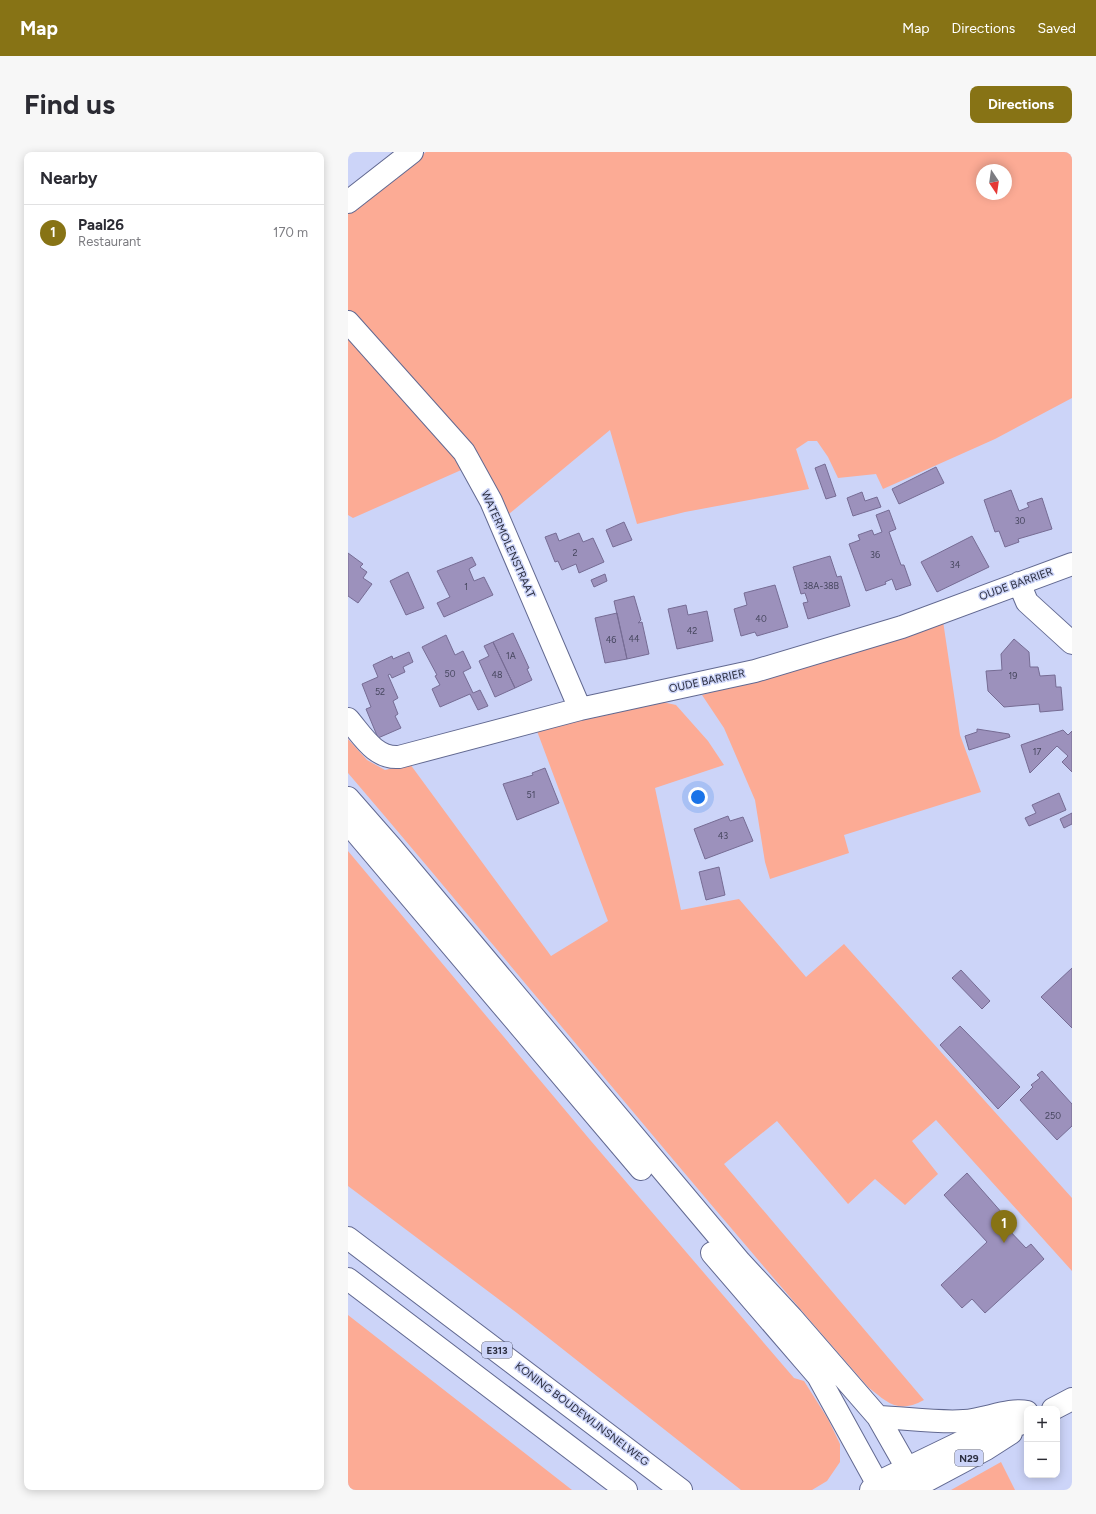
<!DOCTYPE html>
<meta charset="utf-8">
<style>
:root{--surface:#fff;--page:#f7f7f7;--text:#2b2b33;--muted:#7c7c81;--line:#e1e1e2;--accent:#877315}
body{margin:0;font-family:Figtree,sans-serif;background:var(--page);color:var(--text)}
.controls{position:absolute;right:12px;bottom:12px;display:grid;overflow:hidden;border-radius:8px;box-shadow:0 2px 10px #0003}
.controls button{width:36px;height:36px;display:grid;place-items:center;padding:0;border:0;border-bottom:1px solid var(--line);background:var(--surface);color:var(--text);font:20px sans-serif}
.compass{position:absolute;left:628px;top:12px;width:36px;height:36px;border-radius:50%;background:var(--surface);box-shadow:0 2px 10px #0003;rotate:167deg}
.you{position:absolute;left:350px;top:645px;width:14px;height:14px;margin:-10px;border:3px solid #fff;border-radius:50%;background:#1a73e8;box-shadow:0 0 0 6px #1a73e833}
.badge{display:grid;place-items:center;width:26px;height:26px;border-radius:50%;background:var(--accent);color:#fff;font-size:13px;font-weight:700}
.pin{position:absolute;translate:-50% -33px;filter:drop-shadow(0 1px 2px #0008)}
.pin::after{content:'';position:absolute;top:21px;width:14px;height:12px;background:inherit;clip-path:polygon(0 0,100% 0,50% 100%)}
.list{margin:0;padding:0;list-style:none}
h2{display:flex;justify-content:space-between;align-items:center;height:52px;margin:0;padding:0 16px;font-size:17px}
h2 small{font-size:13px;font-weight:400;color:var(--muted)}
.list li{display:grid;grid-template-columns:26px 1fr auto;gap:12px;align-items:center;box-sizing:border-box;height:56px;padding:0 16px;border-top:1px solid var(--line)}
.list b{display:block;font-size:15px;white-space:nowrap}
.list p{margin:0;font-size:13px;white-space:nowrap;color:var(--muted)}
.list em{font-size:13px;font-style:normal;color:var(--muted)}
.map{position:relative;flex:none;width:724px;height:1338px;overflow:hidden;border-radius:8px}
header{display:flex;align-items:center;gap:24px;box-sizing:border-box;height:56px;padding:0 20px;background:var(--accent);color:#fff}
header strong{font-size:19px}
nav{display:flex;gap:22px;margin-inline-start:auto;font-size:14px}
.intro{display:flex;align-items:center;justify-content:space-between;box-sizing:border-box;height:96px;padding:0 24px}
h1{margin:0;font-size:28px}
.button{padding:10px 18px;border-radius:8px;background:var(--accent);color:#fff;font-size:14px;font-weight:700}
main{display:flex;gap:24px;padding:0 24px}
aside{flex:1;background:var(--surface);border-radius:8px;box-shadow:0 2px 10px #0003}
.map>svg:first-child{display:block}
.green{fill:#fcab95;fill-rule:evenodd}
.building{fill:#9c91bc;stroke:#766c94}
.lines{fill:none;stroke-linecap:round;stroke-linejoin:round}
.minor-casing{stroke:#626991;stroke-width:24}
.major-casing{stroke:#626991;stroke-width:24}
.highway-casing{stroke:#626991;stroke-width:24}
.minor{stroke:#fff;stroke-width:22}
.major{stroke:#fff;stroke-width:22}
.highway{stroke:#fff;stroke-width:22}
.labels{text-anchor:middle;dominant-baseline:central;stroke-width:3;stroke-linejoin:round;paint-order:stroke}
.number-label{font-size:9px;fill:#46465e}
.shield{fill:#ccd4f8;stroke:#5b5f76;stroke-width:1}
.shield-label{font-size:10px;font-weight:bold;fill:#2a2d3e}
.street-label{font-size:11px;fill:#2a2d3e;stroke:#ccd4f8}
</style>
<header>
<strong>Map</strong>
<nav><a>Map</a><a>Directions</a><a>Saved</a></nav>
</header>
<div class="intro"><h1>Find us</h1><a class="button">Directions</a></div>
<main>
<aside>
<h2>Nearby<small></small></h2>
<ul class="list">
<li><span class="badge">1</span><div><b>Paal26</b><p>Restaurant</p></div><em>170 m</em></li>
</ul>
</aside>
<div class="map">
<svg width="724" height="1338" viewBox="0 0 724 1338">
<rect width="100%" height="100%" fill="#ccd4f8"/>
<path class="green" d="M78 0H724V246L647 287 535 337 528 322 490 326 480 305 469 289H460L448 297 461 337 337 360 289 372 262 278 155 367 0 164V60ZM634 18H658V42H634Z
M0 177 120 315 5 366 0 363Z
M595 469 612 583 633 640 496 683 501 701 422 727 417 710 407 648 376 576 354 543 514 498Z
M310 549 328 553 360 589 376 613 307 636 333 758 391 747 458 825 496 792 724 1046V1119L588 968 564 989 590 1022 557 1053 527 1027 500 1052 429 969 376 1012 576 1248C550 1262 540 1251 520 1235 343 1033 174 825 0 621V587L19 608 37 618 62 612 203 804 260 769 189 579Z
M0 699 243 989 446 1226 456 1229 480 1267 492 1292V1310L479 1329 464 1338H393L169 1161 0 1034Z
M0 1163 224 1338H0Z
M653 1310 667 1338H603Z"/>
<path class="building" d="M477 312 488 344 478 347 467 316Z
M588 315 596 331 551 352 544 337Z
M663 338 671 359 681 355 679 351 694 346 704 377 670 387 671 390 657 395 651 379 647 380 636 348Z
M514 340 517 349 529 345 533 355 505 364 499 346Z
M541 358 548 377 541 380 553 413H556L563 433 548 438 544 427 537 430 538 432 518 439 501 392 512 388 510 383 524 378 526 383 534 380 528 363Z
M276 370 284 388 265 395 258 378Z
M208 381 211 389 231 381 235 390 245 386 256 410 231 421 228 412 214 418 210 409 207 410 197 385Z
M624 384 641 415 589 440 573 410Z
M0 401 15 412 12 415 19 420 15 426 24 432 10 451 0 444Z
M482 404 489 425 493 424 502 454 460 467 455 451 460 450 457 441 453 442 445 415Z
M124 405 128 413 121 417 126 429 136 425 145 443 96 465 89 451 102 445 89 419Z
M60 420 76 456 58 463 42 429Z
M257 422 259 429 246 435 243 428Z
M427 433 440 475 409 484 407 480 393 484 386 457 399 453 396 441Z
M286 444 293 468 290 471 294 470 301 502 279 507 266 449Z
M338 453 340 463 359 459 365 489 329 497 320 457Z
M269 461 279 507 257 511 247 466Z
M165 481 181 516 179 517 184 528 167 536 145 490Z
M98 483 107 503 115 499 123 516 115 520 125 541 132 538 140 554 130 558 122 542 92 555 84 537 92 533 87 524 89 523 74 495Z
M666 487 681 500 682 515H690L692 524 707 523 708 535H713L715 558 692 560 691 552 656 555 640 539 638 519 654 518 653 502Z
M145 490 167 536 147 545 131 509 141 504 136 494Z
M61 500 65 510 55 515 57 520 44 526 42 522 40 523 50 546 45 549 50 562 47 564 53 576 30 586 18 557 23 555 14 532 30 525 25 513 44 504 45 507Z
M629 577 661 582 662 585 621 598 617 584 629 580Z
M715 578 720 583 724 579V620L714 610 720 604 709 594 682 621 673 593Z
M197 616 211 651 169 668 155 632 185 623 184 621Z
M711 641 718 658 681 674 677 666 688 661 684 653Z
M724 661V672L716 676 712 667Z
M380 664 382 669 395 665 405 689 357 707 346 677Z
M371 715 377 743 358 748 351 720Z
M724 816V876L693 845Z
M613 818 642 849 634 857 604 826Z
M612 874 672 935 650 957 592 893Z
M694 919 724 952V974L709 988 672 948 685 935 683 933 692 926 689 923Z
M619 1021 662 1070 658 1075 678 1096 683 1092 696 1107 637 1161 624 1147 614 1156 593 1133 639 1090 596 1043Z"/>
<g class="lines">
<defs>
<path id="minor" d="M0 50 64 0
M0 170 116 300 143 349 232 557
M671 431 679 450 724 491
M0 567C14 583 27 607 51 605L232 557 407 519 554 475 724 412"/>
<path id="major" d="M705 1257 724 1247
M523 1338 529 1331 624 1285 679 1270
M561 1338 638 1297 663 1281"/>
<path id="highway" d="M0 646 43 695 392 1110 444 1166 530 1265 559 1316 554 1338
M0 671 293 1017
M0 1086 333 1338
M364 1101 470 1224 529 1331 544 1338
M0 1127 278 1338
M530 1265C557 1266 590 1271 616 1269 636 1268 662 1256 679 1260"/>
</defs>
<use href="#minor" class="minor-casing"/>
<use href="#major" class="major-casing"/>
<use href="#highway" class="highway-casing"/>
<use href="#minor" class="minor"/>
<use href="#major" class="major"/>
<use href="#highway" class="highway"/>
</g>
<g class="labels">
<g class="number-label">
<text x="672" y="368">30</text>
<text x="227" y="400">2</text>
<text x="527" y="402">36</text>
<text x="607" y="412">34</text>
<text x="473" y="433">38A-38B</text>
<text x="118" y="434">1</text>
<text x="413" y="466">40</text>
<text x="344" y="478">42</text>
<text x="286" y="486">44</text>
<text x="263" y="487">46</text>
<text x="163" y="503">1A</text>
<text x="102" y="521">50</text>
<text x="149" y="522">48</text>
<text x="665" y="523">19</text>
<text x="32" y="539">52</text>
<text x="689" y="599">17</text>
<text x="183" y="642">51</text>
<text x="375" y="683">43</text>
<text x="705" y="963">250</text>
</g>
<g class="shield">
<rect x="134" y="1190" width="30" height="16" rx="3"/>
<rect x="607" y="1298" width="28" height="16" rx="3"/>
</g>
<g class="shield-label">
<text x="149" y="1198">E313</text>
<text x="621" y="1306">N29</text>
</g>
<g class="street-label">
<text transform="translate(160 392) rotate(66)">WATERMOLENSTRAAT</text>
<text transform="translate(668 432) rotate(-20)">OUDE BARRIER</text>
<text transform="translate(359 529) rotate(-12)">OUDE BARRIER</text>
<text transform="translate(234 1262) rotate(37)">KONING BOUDEWIJNSNELWEG</text>
</g>
</g>
</svg>
<div class="controls">
<button>+</button>
<button>−</button>
</div>
<svg class="compass" viewBox="-18 -18 36 36"><path d="M0-13l5 13h-10z" fill="#e53935"/><path d="M0 13l5-13h-10z" fill="#7c7c81"/></svg>
<div class="you"></div>
<div class="pin badge" style="left:656px;top:1091px">1</div>
</div>
</main>
